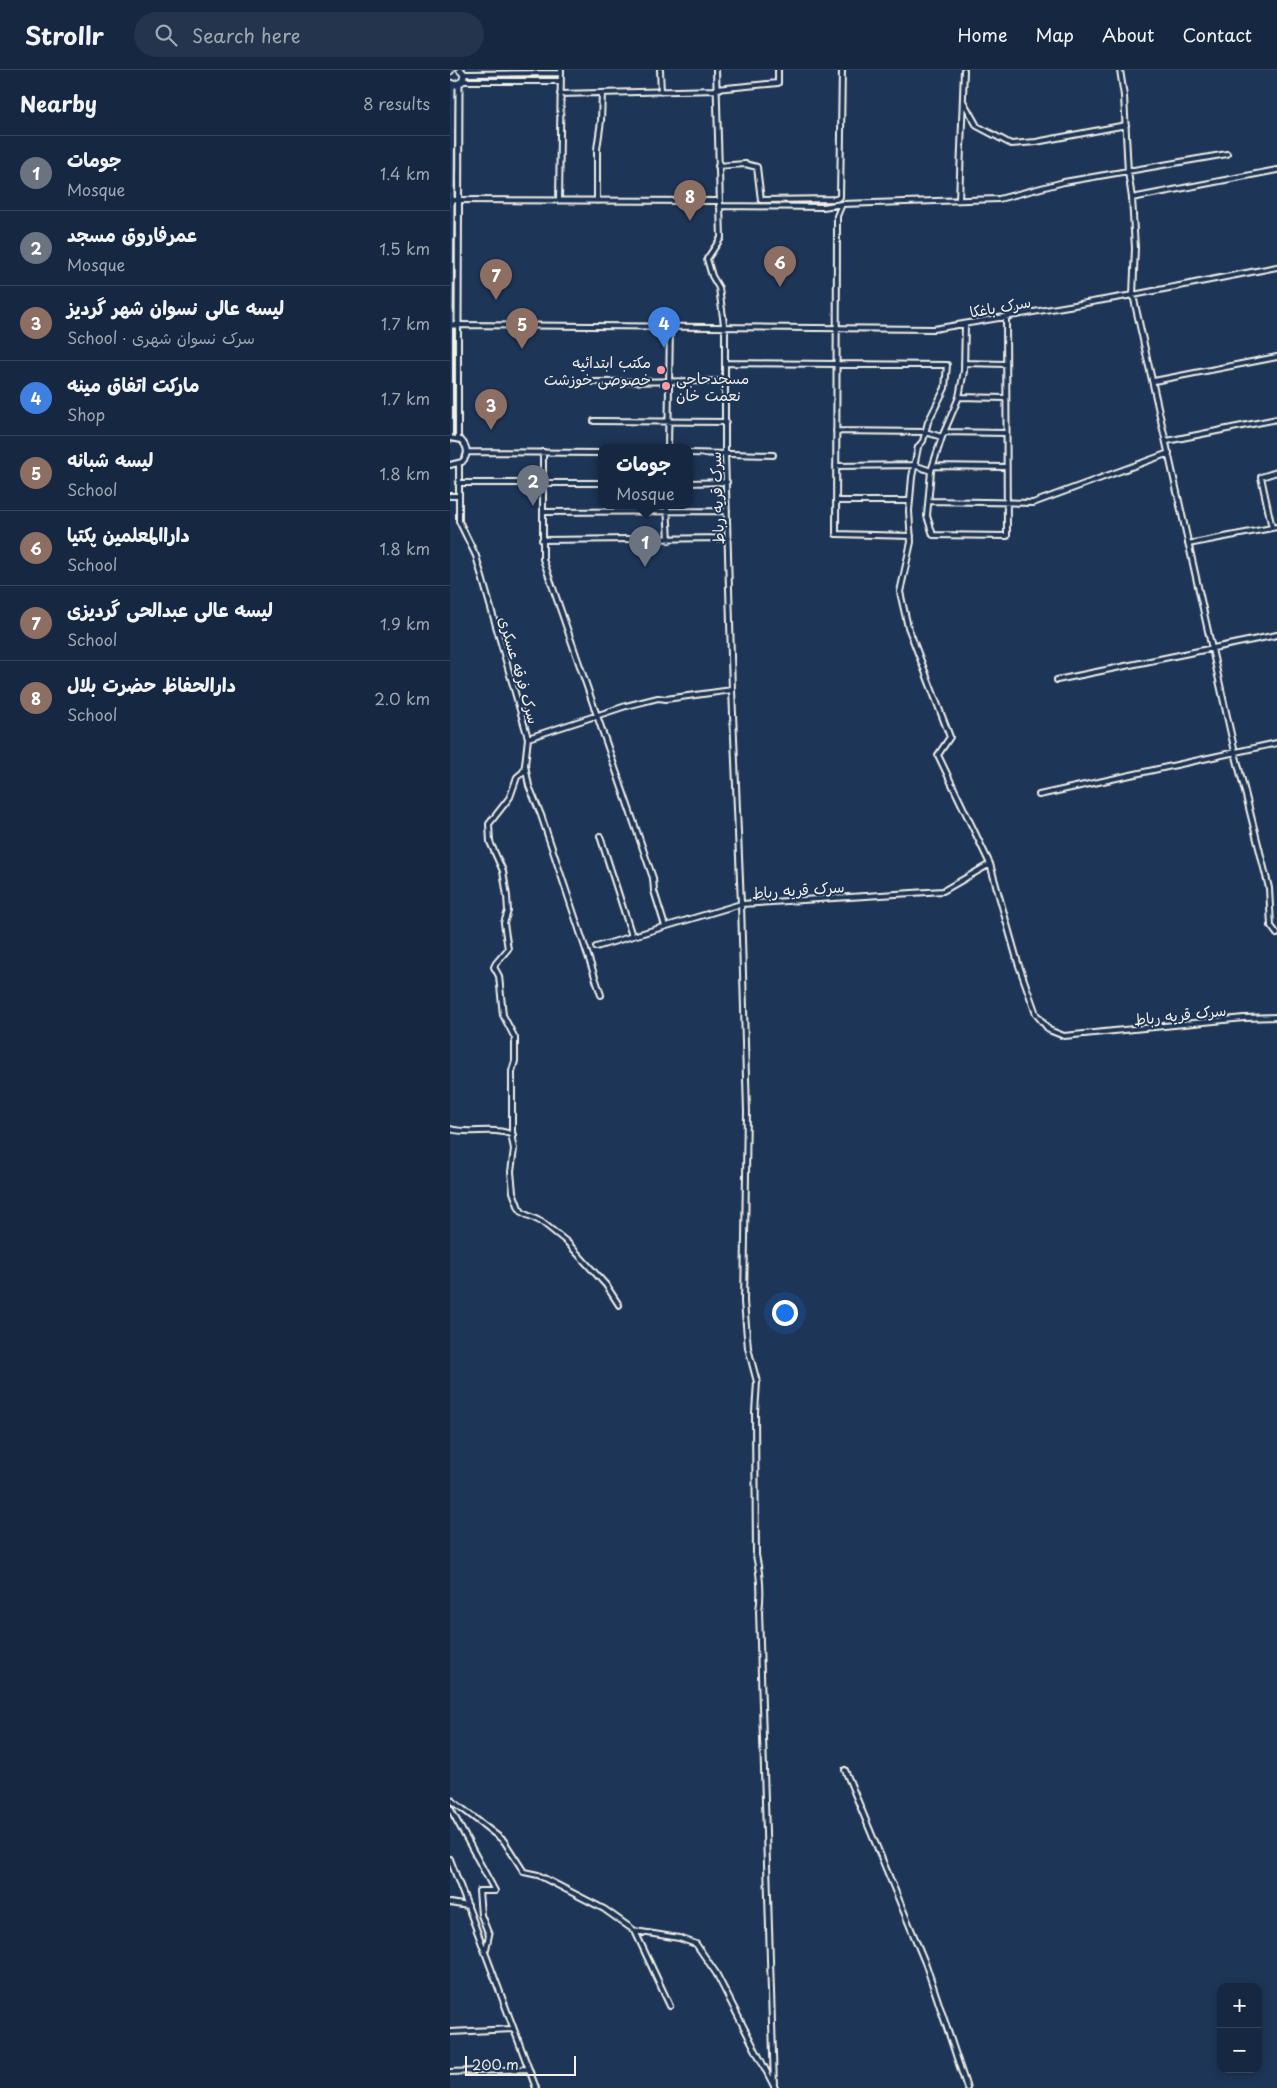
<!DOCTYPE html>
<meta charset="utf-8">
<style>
:root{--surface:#162841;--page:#23344c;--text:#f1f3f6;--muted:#9ea6b1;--line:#35445a;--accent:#8c9099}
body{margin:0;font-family:"Playpen Sans","Playpen Sans Arabic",sans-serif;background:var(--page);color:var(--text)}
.controls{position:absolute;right:15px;bottom:15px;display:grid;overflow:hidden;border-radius:10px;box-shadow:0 2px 8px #0003}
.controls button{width:45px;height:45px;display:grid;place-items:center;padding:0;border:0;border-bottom:1px solid var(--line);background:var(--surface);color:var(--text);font:25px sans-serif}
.scale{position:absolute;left:15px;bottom:12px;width:111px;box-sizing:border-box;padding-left:5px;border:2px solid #f4f1e8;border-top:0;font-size:14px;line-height:18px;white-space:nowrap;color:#f4f1e8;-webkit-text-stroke:4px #1d3557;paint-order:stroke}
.you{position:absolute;left:334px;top:1242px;width:18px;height:18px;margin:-12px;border:4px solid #fff;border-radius:50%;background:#1a73e8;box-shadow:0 0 0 8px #1a73e833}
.badge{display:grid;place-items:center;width:32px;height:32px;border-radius:50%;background:var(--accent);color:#fff;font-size:16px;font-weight:700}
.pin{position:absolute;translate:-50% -41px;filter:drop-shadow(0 1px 2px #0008)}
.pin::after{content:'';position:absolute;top:26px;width:18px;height:15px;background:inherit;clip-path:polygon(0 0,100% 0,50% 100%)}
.popup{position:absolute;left:148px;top:374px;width:95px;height:65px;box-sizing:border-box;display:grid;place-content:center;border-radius:10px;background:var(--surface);filter:drop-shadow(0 1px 4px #0005);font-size:16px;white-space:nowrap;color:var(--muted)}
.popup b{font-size:19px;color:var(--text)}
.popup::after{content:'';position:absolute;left:50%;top:100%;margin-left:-10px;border:10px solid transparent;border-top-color:var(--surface)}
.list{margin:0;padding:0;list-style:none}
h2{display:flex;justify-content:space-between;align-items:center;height:65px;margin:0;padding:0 20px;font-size:21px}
h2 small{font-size:16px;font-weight:400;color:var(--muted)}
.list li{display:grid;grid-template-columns:32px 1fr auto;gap:15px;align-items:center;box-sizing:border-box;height:75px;padding:0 20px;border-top:1px solid var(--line)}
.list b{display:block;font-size:19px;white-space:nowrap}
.list p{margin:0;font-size:16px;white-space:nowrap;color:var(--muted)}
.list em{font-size:16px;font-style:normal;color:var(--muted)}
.icon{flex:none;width:28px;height:28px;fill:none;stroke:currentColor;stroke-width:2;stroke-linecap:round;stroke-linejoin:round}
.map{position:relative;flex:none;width:827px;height:2018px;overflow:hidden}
header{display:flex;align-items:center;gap:30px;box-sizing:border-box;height:70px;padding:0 25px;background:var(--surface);border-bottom:1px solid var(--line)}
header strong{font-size:24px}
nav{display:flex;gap:28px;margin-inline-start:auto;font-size:18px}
.search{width:350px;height:45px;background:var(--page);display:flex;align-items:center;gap:12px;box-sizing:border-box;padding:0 18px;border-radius:28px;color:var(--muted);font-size:19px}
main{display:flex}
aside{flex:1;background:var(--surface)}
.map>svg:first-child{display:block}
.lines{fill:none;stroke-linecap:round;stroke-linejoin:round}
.minor-casing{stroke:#f4f1e8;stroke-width:8}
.major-casing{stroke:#f4f1e8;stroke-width:9}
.highway-casing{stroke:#f4f1e8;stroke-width:9}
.minor{stroke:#1d3557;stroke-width:4}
.major{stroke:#1d3557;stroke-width:5}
.highway{stroke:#1d3557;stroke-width:5.5}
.poi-dot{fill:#ff9aa2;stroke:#1d3557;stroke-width:2}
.labels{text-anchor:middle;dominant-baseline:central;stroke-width:4;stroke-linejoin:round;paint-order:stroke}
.street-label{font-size:15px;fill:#f4f1e8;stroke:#1d3557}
.poi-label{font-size:15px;fill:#f4f1e8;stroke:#1d3557;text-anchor:end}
</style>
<header>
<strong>Strollr</strong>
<div class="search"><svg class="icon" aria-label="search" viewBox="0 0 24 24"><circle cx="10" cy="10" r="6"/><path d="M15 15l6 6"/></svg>Search here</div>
<nav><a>Home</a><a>Map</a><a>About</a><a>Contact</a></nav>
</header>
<main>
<aside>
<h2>Nearby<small>8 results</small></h2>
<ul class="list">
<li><span class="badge" style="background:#6b7280">1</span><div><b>جومات</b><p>Mosque</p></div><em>1.4 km</em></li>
<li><span class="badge" style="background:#6b7280">2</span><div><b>عمرفاروق مسجد</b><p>Mosque</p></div><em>1.5 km</em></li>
<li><span class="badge" style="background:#8d6e63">3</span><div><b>لیسه عالی نسوان شهر گردیز</b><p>School · سرک نسوان شهری</p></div><em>1.7 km</em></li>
<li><span class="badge" style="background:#3f7fe0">4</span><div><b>مارکت اتفاق مینه</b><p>Shop</p></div><em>1.7 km</em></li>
<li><span class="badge" style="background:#8d6e63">5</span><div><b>لیسه شبانه</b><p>School</p></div><em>1.8 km</em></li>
<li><span class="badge" style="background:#8d6e63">6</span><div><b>داراالمعلمین پکتیا</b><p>School</p></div><em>1.8 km</em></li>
<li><span class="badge" style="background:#8d6e63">7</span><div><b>لیسه عالی عبدالحی گردیزی</b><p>School</p></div><em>1.9 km</em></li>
<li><span class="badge" style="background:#8d6e63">8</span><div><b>دارالحفاظ حضرت بلال</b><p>School</p></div><em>2.0 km</em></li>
</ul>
</aside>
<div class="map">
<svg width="827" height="2018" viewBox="0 0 827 2018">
<rect width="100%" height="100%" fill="#1d3557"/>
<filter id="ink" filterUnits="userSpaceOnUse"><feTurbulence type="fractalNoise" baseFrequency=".02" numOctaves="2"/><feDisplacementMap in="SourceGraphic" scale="10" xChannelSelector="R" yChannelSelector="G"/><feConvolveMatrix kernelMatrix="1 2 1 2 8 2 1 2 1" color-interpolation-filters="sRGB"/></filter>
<g filter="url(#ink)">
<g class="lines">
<defs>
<path id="minor" d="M210 0 211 22
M266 0 271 168 257 189 262 206 269 218 275 262V383L282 620 291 834 493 821 540 794 568 893 586 944 599 960 614 966 794 948 827 947
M670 0 674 26 678 102 682 128 685 178 683 225 785 682 819 818 821 856 827 864
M14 4 110 3
M13 11H110
M266 19 328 13V0
M110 24 266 20
M513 31 527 56 561 74 586 72 676 55
M268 96 295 94 307 97 311 130 386 129 390 127 392 0
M682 128 827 100
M0 130 269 131
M109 130 111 0
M509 130 514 0
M147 131V79L151 51 152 23
M269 136 373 137 392 134
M515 254 514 301 509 327 492 367 481 401 477 446 483 465 557 466 556 247
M276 293 497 295 495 318 478 352 473 371 468 377 462 407 459 441 461 472 450 522 458 557 500 667 488 685 540 794
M514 293 556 294
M704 311 827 287
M143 312 276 311
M509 327 555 328
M144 351 276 352
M386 361 475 362 492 367
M494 362 555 363
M0 368V255
M0 368 11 370C18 377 19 385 12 392L0 395
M8 368V255L484 259 683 225 827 197
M717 371 827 349
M218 378 220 257
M17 382 151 383
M93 382V489L203 808 204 821 215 856
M239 383 323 385
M9 394V451L26 486 78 668 75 695 79 716 91 745 151 925
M386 396 464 395 481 401
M483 396 555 397
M8 413H151
M239 413 277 412
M0 426H8
M386 431H460
M479 431 583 433 719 383
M217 436 219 470
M93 442 277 441
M822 458 811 407 827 402
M461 466 386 464 387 159V146L392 134 549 129 614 112 777 84
M92 470 278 468
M738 474 827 457
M607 610 827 565
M78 668 176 636 208 628 216 629 282 620
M75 695 73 702 67 707 60 727 39 754 40 772 53 801 57 826 58 841 54 853 58 879 46 893 44 897 49 906 53 945 65 968V991L62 1001V1069L64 1079 61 1102 63 1122 69 1138 73 1143 92 1152 117 1172 156 1215 169 1235
M589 725 827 673
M150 766 182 866
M146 877 291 834 297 1042 294 1232 298 1278 307 1312 305 1342 306 1485C310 1504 312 1522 309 1541L324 2016
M0 1059C21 1065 43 1056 63 1065
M395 1700 476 1895 517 2018
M0 1729 54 1771 74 1802 88 1805 154 1839 185 1861 229 1868 246 1874 266 1903 325 2018
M0 1738 45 1821H29L31 1845 39 1865 36 1879
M0 1789 86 2018
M0 1833 18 1836
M185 1861 220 1936
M0 1962 63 1959
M0 2002 79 1999"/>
<path id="major" d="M0 255H8L9 15
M0 255 2 14"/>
<path id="highway" d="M0 1 1 0
M0 13 5 15 13 11 14 4 10 0"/>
</defs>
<use href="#minor" class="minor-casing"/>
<use href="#major" class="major-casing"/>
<use href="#highway" class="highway-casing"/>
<use href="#minor" class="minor"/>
<use href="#major" class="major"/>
<use href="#highway" class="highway"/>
</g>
</g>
<g class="poi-dot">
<circle cx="211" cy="300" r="5"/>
<circle cx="216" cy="316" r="5"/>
</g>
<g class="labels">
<g class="street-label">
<text transform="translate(550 236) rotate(-10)">سرک باغکا</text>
<text transform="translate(266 428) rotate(-92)">سرک قریه رباط</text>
<text transform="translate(70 600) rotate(74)">سرک فرقه عسکری</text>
<text transform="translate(348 819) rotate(-4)">سرک قریه رباط</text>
<text transform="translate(730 944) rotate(-6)">سرک قریه رباط</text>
</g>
<g class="poi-label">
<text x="201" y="291">مکتب ابتدائیه<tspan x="201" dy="17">خصوصی خوزشت</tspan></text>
<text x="226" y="307" text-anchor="start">مسجدحاجی<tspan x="226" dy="17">نعمت خان</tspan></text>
</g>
</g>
</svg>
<div class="controls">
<button>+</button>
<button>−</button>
</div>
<div class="scale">200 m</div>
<div class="you"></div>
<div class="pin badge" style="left:195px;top:497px;background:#6b7280">1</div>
<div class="popup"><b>جومات</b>Mosque</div>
<div class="pin badge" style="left:83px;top:436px;background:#6b7280">2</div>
<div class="pin badge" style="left:41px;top:360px;background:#8d6e63">3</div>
<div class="pin badge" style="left:214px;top:278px;background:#3f7fe0">4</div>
<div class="pin badge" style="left:72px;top:279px;background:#8d6e63">5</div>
<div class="pin badge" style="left:330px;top:217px;background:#8d6e63">6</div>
<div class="pin badge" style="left:46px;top:230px;background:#8d6e63">7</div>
<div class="pin badge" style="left:240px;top:151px;background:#8d6e63">8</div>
</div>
</main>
